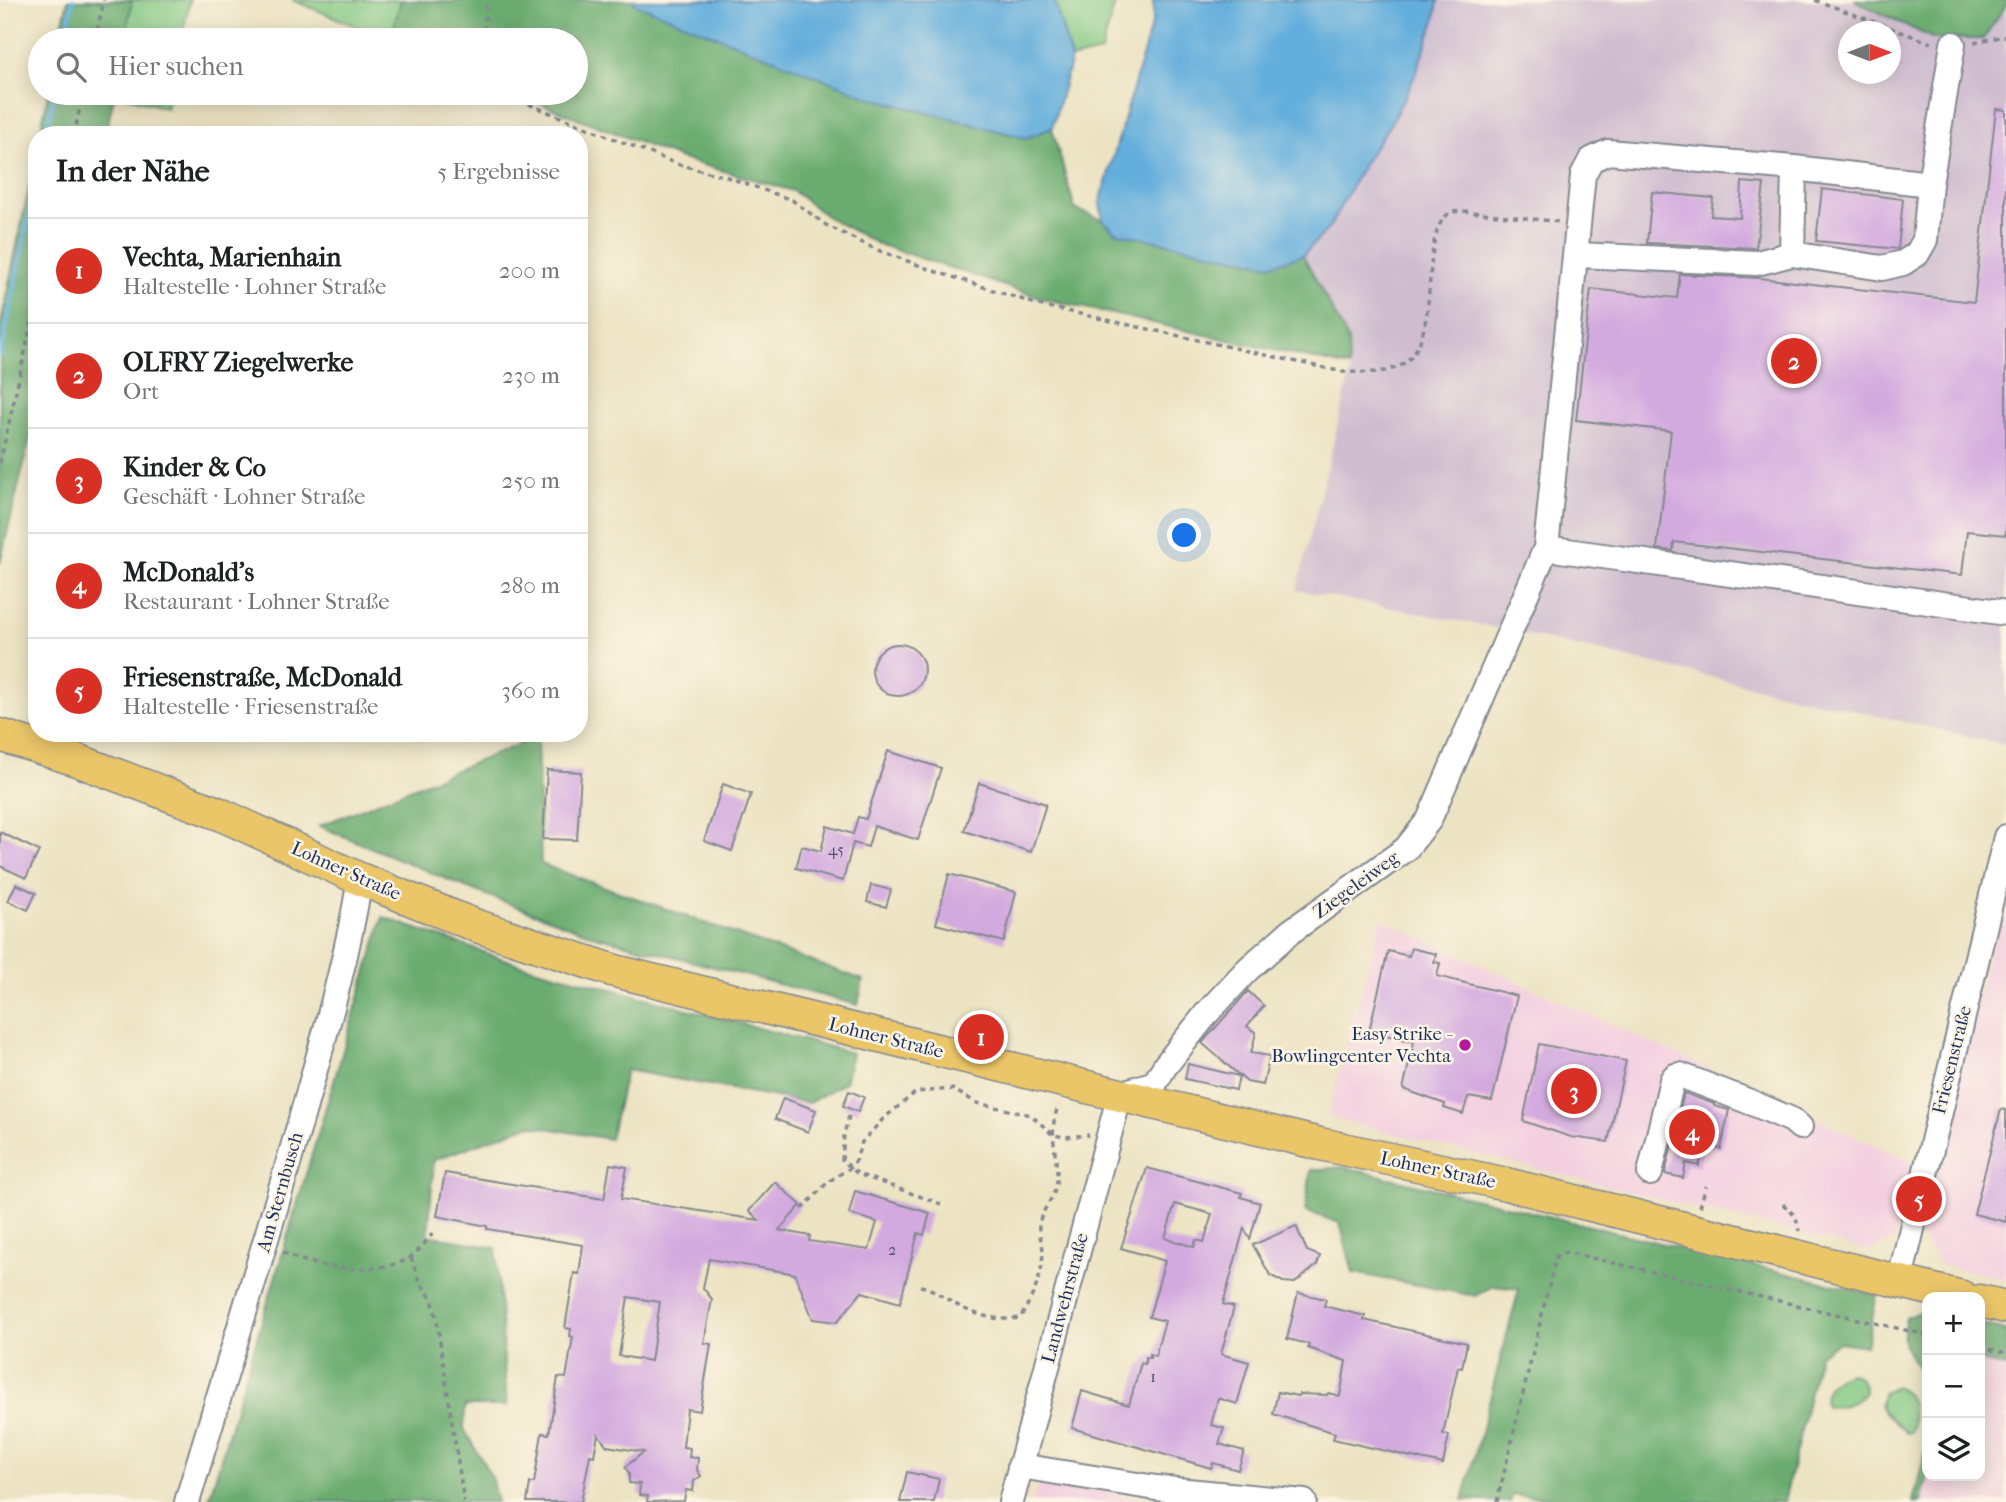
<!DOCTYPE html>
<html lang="de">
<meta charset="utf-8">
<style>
:root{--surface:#fff;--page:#f2f2f2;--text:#202124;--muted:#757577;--line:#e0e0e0;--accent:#d93025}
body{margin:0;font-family:"IM FELL French Canon",serif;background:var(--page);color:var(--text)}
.controls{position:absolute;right:21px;bottom:21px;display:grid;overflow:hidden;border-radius:14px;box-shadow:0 4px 18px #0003}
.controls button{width:63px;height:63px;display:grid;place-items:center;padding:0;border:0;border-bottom:2px solid var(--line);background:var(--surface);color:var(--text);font:35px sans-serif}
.compass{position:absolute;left:1838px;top:21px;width:63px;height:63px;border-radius:50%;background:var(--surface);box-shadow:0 4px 18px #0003;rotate:90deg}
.you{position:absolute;left:1185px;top:536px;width:24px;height:24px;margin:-18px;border:5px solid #fff;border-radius:50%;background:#1a73e8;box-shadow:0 0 0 10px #1a73e833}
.badge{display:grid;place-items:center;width:46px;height:46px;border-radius:50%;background:var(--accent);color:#fff;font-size:23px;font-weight:700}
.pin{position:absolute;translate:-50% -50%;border:4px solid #fff;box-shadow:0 2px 7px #0006}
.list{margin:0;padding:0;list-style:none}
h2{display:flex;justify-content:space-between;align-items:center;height:91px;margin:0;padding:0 28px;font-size:30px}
h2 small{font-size:23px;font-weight:400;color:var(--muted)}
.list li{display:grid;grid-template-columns:46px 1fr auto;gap:21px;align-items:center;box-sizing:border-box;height:105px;padding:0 28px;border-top:2px solid var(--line)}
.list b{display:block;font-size:26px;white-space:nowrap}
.list p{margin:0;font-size:23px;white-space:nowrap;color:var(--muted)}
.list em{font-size:23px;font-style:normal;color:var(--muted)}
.icon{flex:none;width:38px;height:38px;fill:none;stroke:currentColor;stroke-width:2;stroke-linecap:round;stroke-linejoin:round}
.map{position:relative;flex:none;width:2006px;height:1502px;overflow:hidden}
.search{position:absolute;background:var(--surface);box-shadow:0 4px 18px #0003;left:28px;top:28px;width:560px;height:77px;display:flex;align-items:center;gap:18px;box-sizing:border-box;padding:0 24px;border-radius:38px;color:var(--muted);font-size:26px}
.panel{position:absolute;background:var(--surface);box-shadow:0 4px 18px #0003;left:28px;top:126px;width:560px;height:616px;border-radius:28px}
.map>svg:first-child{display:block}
.built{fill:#f3cfe0}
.industrial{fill:#cfbdcf;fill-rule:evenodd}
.green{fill:#83c882;stroke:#4f7c70;stroke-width:2}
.forest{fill:#6aac70;stroke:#426e67;stroke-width:2}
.water{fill:#64aedc;stroke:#406e9d;stroke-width:2}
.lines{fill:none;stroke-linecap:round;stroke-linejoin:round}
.stream{stroke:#64aedc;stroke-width:5}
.building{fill:#d3aadf;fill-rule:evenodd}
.minor-casing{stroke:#848990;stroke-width:28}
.major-casing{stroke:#848990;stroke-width:35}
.path{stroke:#848990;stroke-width:3.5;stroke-dasharray:5 5;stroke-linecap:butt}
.minor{stroke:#fff;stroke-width:24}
.major{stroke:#ebc669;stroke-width:32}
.poi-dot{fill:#b5179e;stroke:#fcf5e5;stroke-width:2.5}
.labels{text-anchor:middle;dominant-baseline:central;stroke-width:5;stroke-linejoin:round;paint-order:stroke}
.number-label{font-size:16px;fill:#494e7e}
.street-label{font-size:19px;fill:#1b2f5e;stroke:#fcf5e5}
.poi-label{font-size:19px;fill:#1b2f5e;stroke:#fcf5e5;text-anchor:end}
</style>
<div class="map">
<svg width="2006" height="1502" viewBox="0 0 2006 1502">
<rect width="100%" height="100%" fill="#fcf5e5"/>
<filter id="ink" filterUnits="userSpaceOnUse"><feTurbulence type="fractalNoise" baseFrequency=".0143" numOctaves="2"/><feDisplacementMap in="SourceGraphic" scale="14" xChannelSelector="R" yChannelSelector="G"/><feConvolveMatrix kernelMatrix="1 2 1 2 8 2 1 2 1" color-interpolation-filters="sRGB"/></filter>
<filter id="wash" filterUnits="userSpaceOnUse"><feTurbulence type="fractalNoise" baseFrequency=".00686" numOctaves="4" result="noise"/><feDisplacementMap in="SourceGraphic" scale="28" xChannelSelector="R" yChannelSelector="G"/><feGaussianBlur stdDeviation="1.57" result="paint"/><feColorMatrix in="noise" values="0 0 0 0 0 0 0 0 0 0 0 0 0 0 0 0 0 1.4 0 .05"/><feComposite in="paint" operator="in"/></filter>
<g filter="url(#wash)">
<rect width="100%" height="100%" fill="#ece3c2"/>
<path class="built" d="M2006 886V1280L1941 1264 1918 1233Z
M1381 919 1911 1162 1895 1239 1871 1251 1327 1117Z
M1980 1361 2006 1367V1502H1921L1928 1476H1980Z
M1052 1482 1060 1483 1163 1502H1031L1039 1487Z"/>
<path class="industrial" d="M1438 0H1854L2001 10 2006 5V745L1502 629 1297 590 1350 374 1348 340 1303 255 1329 228 1365 161 1391 123 1413 80 1435 20ZM1848 32H1890V74H1848Z"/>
<path class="green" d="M132 0H190L181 40H125Z
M292 0H401L390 40Z
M1054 0H1116L1101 52 1071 59Z
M115 93H169L166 108Z
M1851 1373C1861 1378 1863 1382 1865 1392 1857 1404 1838 1408 1825 1406 1821 1388 1835 1376 1851 1373Z
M1895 1386C1916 1393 1913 1413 1912 1432L1907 1433 1884 1412 1880 1405 1884 1392Z"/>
<path class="forest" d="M68 0H132L125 40H59Z
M401 0 454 2 455 0H633L634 3 872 98 1026 138 1052 128 1075 209 1103 220 1115 232 1270 265 1303 255 1348 340 1349 367 1041 298 878 244 829 218 793 191 679 158 514 93H576V40H391Z
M1854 0H2006V5L1983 39H1934Z
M48 93H115L105 135H40Z
M37 149V409L0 563V327Z
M537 737 541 864 863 980 858 1005 592 935 473 890 319 826Z
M383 917 518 964 852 1053 845 1082 809 1103 626 1070 610 1139 529 1125 434 1160 428 1235 496 1248 507 1406H465L464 1429 491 1476 497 1502H208Z
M1344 1167 1877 1295 1866 1346 1840 1342 1819 1354 1784 1502H1610L1512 1495 1510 1502 1463 1500 1519 1289 1494 1286 1475 1296 1353 1273 1340 1223 1305 1211 1311 1170Z
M1923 1310 1927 1311V1383C1912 1355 1898 1353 1906 1318Z
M1980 1324 2006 1331V1367L1980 1361Z
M1927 1445 1928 1476 1921 1502H1913Z"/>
<path class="water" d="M633 0H1054L1071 59 1052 128 1026 138 872 98 633 3Z
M1153 0H1438L1435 20 1413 80 1391 123 1365 161 1329 228 1303 255 1270 265 1115 232 1103 220 1100 203 1153 19Z"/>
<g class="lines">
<path class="stream" d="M65 40 73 0
M46 135 54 93
M0 355 37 177"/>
</g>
<g id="blocks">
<path class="building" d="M1996 109 2006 110V535L1967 531 1962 575 1674 542 1673 551 1657 549 1671 431 1576 420 1591 289 1677 298 1680 274 1759 278 1974 302Z
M1742 182 1764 184 1756 248 1647 243 1652 192 1713 198 1711 216 1740 218Z
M1822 189 1903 199 1898 249 1816 241Z
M872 670a26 26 0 1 1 52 0a26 26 0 1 1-52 0Z
M888 751 941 768 918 840 874 826 868 847 853 843 843 881 796 868 802 846 821 851 827 826 853 834 858 817 866 819Z
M547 770 581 772 577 840 543 839Z
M979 783 1046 804 1031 852 964 831Z
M723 784 751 794 732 851 704 841Z
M0 832 39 851 26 878 0 866Z
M949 874 1016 892 1004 942 936 924Z
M16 884 36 893 28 910 8 901Z
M871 885 891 890 886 907 867 902Z
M1411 948 1436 954 1434 962 1440 963 1437 976 1517 996 1492 1101 1468 1097 1463 1114 1444 1108 1445 1104 1403 1089 1414 1042 1369 1031 1388 951 1409 956Z
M1248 991 1264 1006 1247 1026 1256 1033 1251 1053 1270 1056 1263 1085 1247 1082 1202 1043Z
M1539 1044 1626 1061 1608 1142 1571 1137 1523 1121Z
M1188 1064 1239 1076 1236 1090 1185 1079Z
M849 1091 864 1097 858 1112 843 1106Z
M1684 1093 1714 1104V1106L1729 1110 1721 1149 1704 1145 1699 1166 1686 1163 1683 1178 1665 1174Z
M783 1098 816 1110 808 1132 775 1119Z
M2001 1109 2006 1110V1222L1974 1214Z
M610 1164 627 1167 621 1199 759 1220 749 1211 775 1182 801 1205 779 1230 810 1236 809 1241 869 1250 877 1222 849 1214 855 1191 930 1213 924 1235 918 1233 900 1303 862 1292 837 1322 813 1319 795 1274 709 1259 703 1288 712 1299 704 1343 711 1344 700 1411 687 1409 683 1447 690 1448 689 1457 698 1458 697 1470 701 1476 694 1481 693 1491 686 1490 684 1501 647 1502 648 1496 639 1495 640 1484 629 1483V1473L625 1467 644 1452 607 1446 598 1434 594 1456 590 1455 581 1502H527L530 1483H534L542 1433 549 1434 558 1377 566 1378 573 1337 570 1336 571 1329 565 1328 574 1273 579 1274 583 1245 487 1229V1226L437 1216 445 1173 604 1199ZM628 1297 660 1302 651 1361 619 1356Z
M1147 1168 1242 1193 1241 1197 1260 1203 1250 1239 1244 1228 1223 1304 1234 1307 1221 1354 1249 1362 1237 1404 1218 1398 1211 1425 1224 1428 1219 1444 1244 1451 1238 1470 1213 1463 1211 1468 1072 1428 1082 1391 1129 1405 1141 1363 1145 1364 1146 1357 1150 1358V1354L1155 1356 1165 1321 1149 1317 1165 1261 1121 1248ZM1175 1204 1212 1214 1204 1242 1196 1240 1194 1247 1165 1238Z
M1296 1226 1307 1251 1320 1256 1317 1265 1295 1283 1283 1282 1270 1275 1253 1245Z
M1298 1293 1326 1299 1324 1306 1365 1316 1364 1320 1467 1343 1462 1368 1458 1367 1443 1434 1449 1435 1443 1464 1333 1439 1335 1433 1273 1414 1278 1392 1298 1396 1299 1394 1327 1395 1328 1393 1340 1396 1346 1361 1308 1348 1309 1344 1287 1339Z
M907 1472 939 1479 934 1502H900Z"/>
</g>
</g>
<g filter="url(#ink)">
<use href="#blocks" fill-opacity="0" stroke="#848990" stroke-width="2"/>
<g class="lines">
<defs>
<path id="minor" d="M1930 184 1953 44
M1792 254 1794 168
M1546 548 1583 175 1591 160 1608 152 1794 168 1930 184 1925 240 1917 254 1903 263 1882 268 1792 254 1757 263 1577 255
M1650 1173 1672 1080 1675 1076 1680 1075 1750 1102 1792 1120 1800 1127
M1899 1283 2006 837
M1020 1466 1156 1488 1304 1502
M187 1502C226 1373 265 1245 302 1116 324 1037 347 960 360 879
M1011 1502 1120 1094 1155 1083 1165 1066 1207 1013 1247 970 1290 932 1406 849 1429 820 1546 548 2006 613"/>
<path id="major" d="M0 735 74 759 220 814 360 879 477 926 615 971 1320 1144 1506 1184 1962 1297
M1980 1301 2006 1307"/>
</defs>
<use href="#minor" class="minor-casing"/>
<use href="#major" class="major-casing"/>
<path class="path" d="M1815 0 1931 43
M95 40 104 0
M483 40 487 0
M1974 42 2006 36
M501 93 677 164 727 177 792 200 826 225 875 249 934 271 1039 305 1343 372C1362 372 1384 375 1401 365 1446 340 1415 228 1452 212 1456 211 1460 212 1463 211L1560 222
M74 135 83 93
M0 463 37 298
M849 1116 844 1134 842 1160 858 1174 941 1204
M1783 1204 1796 1217 1799 1231
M1700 1207 1706 1186
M802 1209 828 1182 854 1165 862 1142 883 1119 916 1092 952 1089 977 1103 1031 1115 1053 1135 1065 1137 1089 1135
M283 1252C315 1270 375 1275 408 1259 418 1253 427 1240 435 1231
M411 1257 419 1281 432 1299 436 1315 464 1502
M920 1286C933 1288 939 1295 950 1301 971 1314 996 1322 1020 1318 1033 1296 1042 1278 1043 1252 1043 1243 1038 1234 1039 1225 1041 1209 1056 1198 1057 1180 1058 1155 1047 1130 1059 1105
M1980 1347 2006 1353
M1497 1502 1556 1256 1566 1252 1927 1335
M1781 1502 1794 1501"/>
<use href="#minor" class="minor"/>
<use href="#major" class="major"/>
</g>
</g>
<circle class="poi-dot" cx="1465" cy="1045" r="7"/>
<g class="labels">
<g class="number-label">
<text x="836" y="849">45</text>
<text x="892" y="1249">2</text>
<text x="1153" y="1376">1</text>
</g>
<g class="street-label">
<text transform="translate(346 871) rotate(24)">Lohner Straße</text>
<text transform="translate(1356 885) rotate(-36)">Ziegeleiweg</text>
<text transform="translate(886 1038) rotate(14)">Lohner Straße</text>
<text transform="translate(1952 1060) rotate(-76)">Friesenstraße</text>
<text transform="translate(1438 1170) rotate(12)">Lohner Straße</text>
<text transform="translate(280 1192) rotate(-74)">Am Sternbusch</text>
<text transform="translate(1065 1298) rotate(-75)">Landwehrstraße</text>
</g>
<g class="poi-label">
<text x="1451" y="1034">Easy Strike -<tspan x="1451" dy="22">Bowlingcenter Vechta</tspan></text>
</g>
</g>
</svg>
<div class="controls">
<button>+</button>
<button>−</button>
<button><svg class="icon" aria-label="layers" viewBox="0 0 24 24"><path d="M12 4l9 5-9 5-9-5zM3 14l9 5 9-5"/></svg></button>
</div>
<svg class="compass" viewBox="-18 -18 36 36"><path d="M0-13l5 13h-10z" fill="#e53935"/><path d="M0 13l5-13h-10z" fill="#757577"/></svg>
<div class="you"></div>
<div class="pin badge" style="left:981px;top:1037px">1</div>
<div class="pin badge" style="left:1794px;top:361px">2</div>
<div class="pin badge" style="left:1574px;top:1091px">3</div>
<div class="pin badge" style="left:1692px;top:1132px">4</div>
<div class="pin badge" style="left:1919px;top:1199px">5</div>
<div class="search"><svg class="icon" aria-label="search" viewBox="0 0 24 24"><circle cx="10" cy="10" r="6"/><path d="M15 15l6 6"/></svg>Hier suchen</div>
<section class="panel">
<h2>In der Nähe<small>5 Ergebnisse</small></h2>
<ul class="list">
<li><span class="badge">1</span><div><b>Vechta, Marienhain</b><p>Haltestelle · Lohner Straße</p></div><em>200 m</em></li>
<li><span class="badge">2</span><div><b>OLFRY Ziegelwerke</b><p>Ort</p></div><em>230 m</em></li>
<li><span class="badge">3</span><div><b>Kinder &amp; Co</b><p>Geschäft · Lohner Straße</p></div><em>250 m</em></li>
<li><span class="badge">4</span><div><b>McDonald's</b><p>Restaurant · Lohner Straße</p></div><em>280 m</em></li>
<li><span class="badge">5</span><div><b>Friesenstraße, McDonald</b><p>Haltestelle · Friesenstraße</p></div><em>360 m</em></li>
</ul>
</section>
</div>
